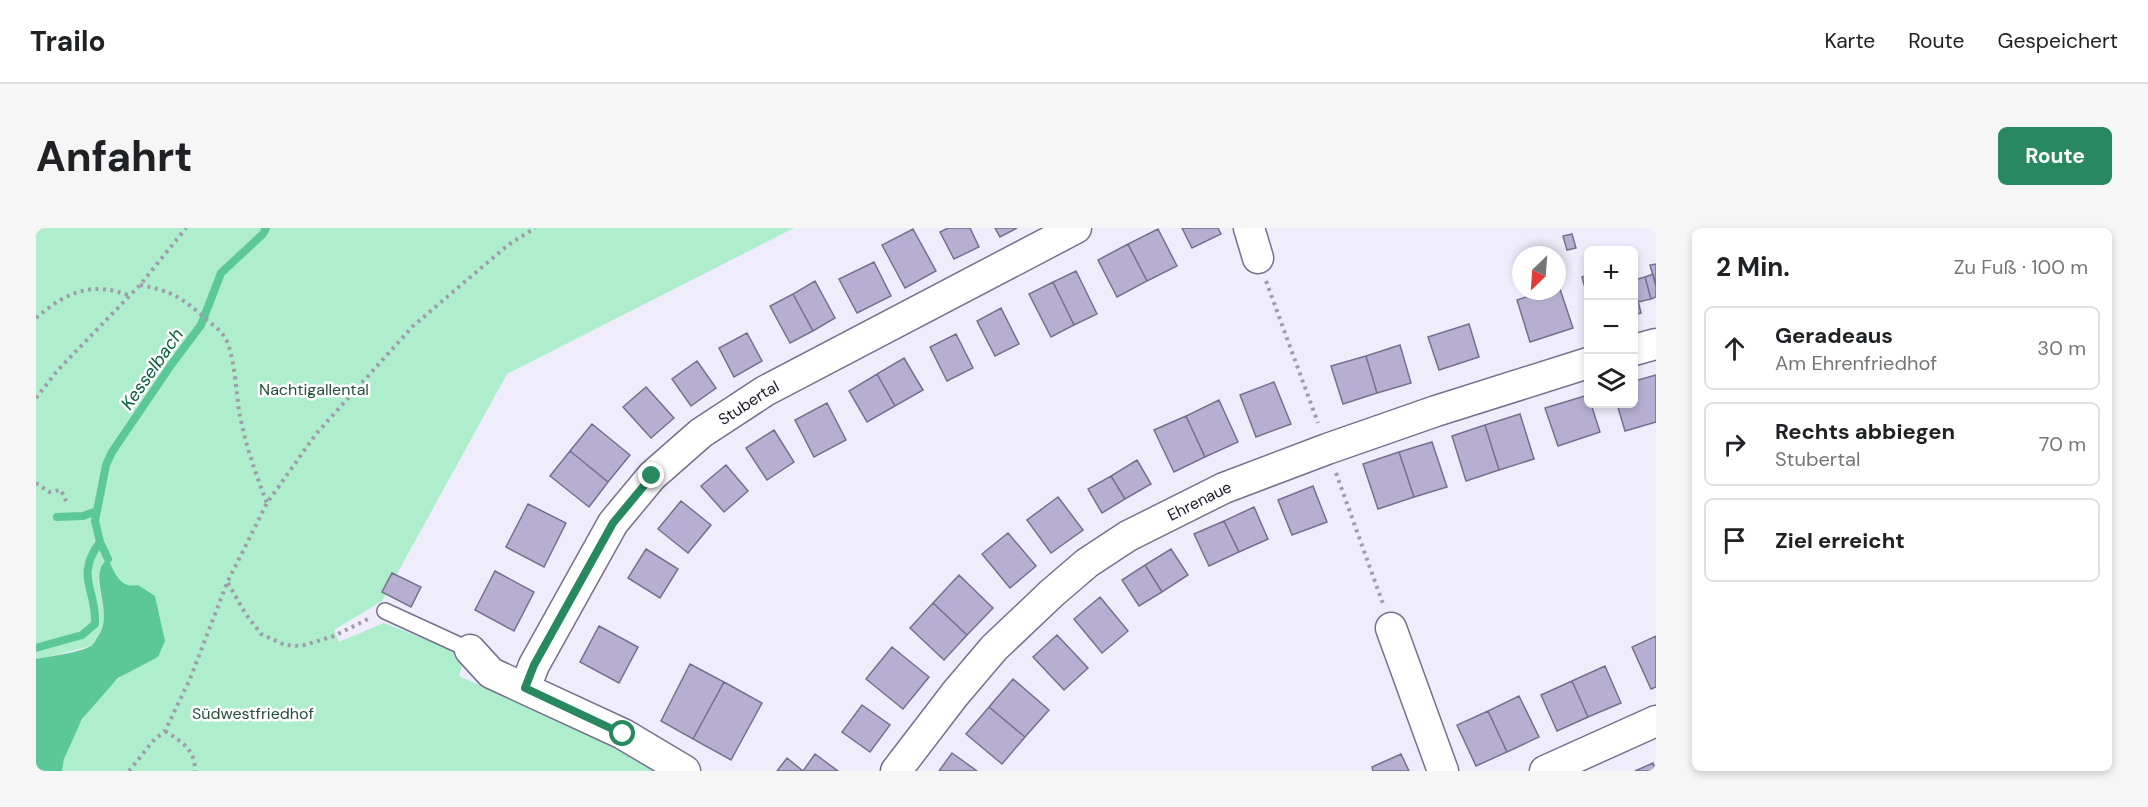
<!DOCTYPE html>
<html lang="de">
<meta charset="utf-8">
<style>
:root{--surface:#fff;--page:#f6f6f6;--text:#202124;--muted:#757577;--line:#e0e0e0;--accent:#288860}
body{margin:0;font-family:"DM Sans",sans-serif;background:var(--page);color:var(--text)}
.controls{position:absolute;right:18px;top:18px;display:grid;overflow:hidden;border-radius:9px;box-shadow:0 3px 9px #0003}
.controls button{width:54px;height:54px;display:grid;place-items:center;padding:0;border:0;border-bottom:2px solid var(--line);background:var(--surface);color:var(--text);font:30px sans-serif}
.compass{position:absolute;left:1476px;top:18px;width:54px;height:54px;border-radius:50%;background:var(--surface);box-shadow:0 3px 9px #0003;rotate:205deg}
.stop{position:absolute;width:18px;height:18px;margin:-14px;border:4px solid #288860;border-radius:50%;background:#fff}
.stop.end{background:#288860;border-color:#fff;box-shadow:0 2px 6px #0008}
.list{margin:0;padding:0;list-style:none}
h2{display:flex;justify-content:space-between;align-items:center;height:78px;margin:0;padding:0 24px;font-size:26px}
h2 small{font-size:20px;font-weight:400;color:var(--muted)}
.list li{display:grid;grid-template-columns:39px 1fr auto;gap:18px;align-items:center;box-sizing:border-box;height:84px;margin:0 12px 12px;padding:0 12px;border:2px solid var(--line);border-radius:9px}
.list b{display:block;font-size:22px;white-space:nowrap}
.list p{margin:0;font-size:20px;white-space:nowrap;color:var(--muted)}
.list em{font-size:20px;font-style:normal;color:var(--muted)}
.icon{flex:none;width:33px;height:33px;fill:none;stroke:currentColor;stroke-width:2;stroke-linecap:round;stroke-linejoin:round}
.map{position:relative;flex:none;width:1620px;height:543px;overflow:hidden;border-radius:9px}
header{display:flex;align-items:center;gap:36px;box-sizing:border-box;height:84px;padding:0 30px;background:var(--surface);border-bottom:2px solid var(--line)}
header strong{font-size:28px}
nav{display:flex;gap:33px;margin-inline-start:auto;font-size:21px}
.intro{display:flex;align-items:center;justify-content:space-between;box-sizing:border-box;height:144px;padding:0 36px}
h1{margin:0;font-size:42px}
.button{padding:15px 27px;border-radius:9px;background:var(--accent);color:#fff;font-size:21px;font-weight:700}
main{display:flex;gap:36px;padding:0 36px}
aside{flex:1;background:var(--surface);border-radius:9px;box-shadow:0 3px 9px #0003}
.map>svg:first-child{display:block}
.green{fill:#aeeecd}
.water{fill:#5dc897}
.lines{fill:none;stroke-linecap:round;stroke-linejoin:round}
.stream{stroke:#5dc897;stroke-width:8}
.building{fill:#b6afd1;stroke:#776f8f;stroke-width:1.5}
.lane-casing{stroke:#766f8e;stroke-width:18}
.street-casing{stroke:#766f8e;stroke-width:33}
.path{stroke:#a09dab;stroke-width:4;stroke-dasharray:3 4.5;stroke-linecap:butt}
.lane{stroke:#fff;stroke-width:15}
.street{stroke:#fff;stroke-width:30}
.route{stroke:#288860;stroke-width:8}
.labels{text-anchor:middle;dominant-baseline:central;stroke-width:5;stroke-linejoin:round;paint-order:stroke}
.park-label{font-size:16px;fill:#224e3a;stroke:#fff}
.street-label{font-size:16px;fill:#1c1926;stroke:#fff}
.water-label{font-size:18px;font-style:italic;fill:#055e3e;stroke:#fff}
</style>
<header>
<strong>Trailo</strong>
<nav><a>Karte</a><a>Route</a><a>Gespeichert</a></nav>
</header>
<div class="intro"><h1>Anfahrt</h1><a class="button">Route</a></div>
<main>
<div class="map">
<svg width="1620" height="543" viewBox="0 0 1620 543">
<rect width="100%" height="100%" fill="#efedfb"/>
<path class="green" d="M0 0H758L471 146 346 373 298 402 303 414 348 395 429 427 423 448 562 511 618 543H26C30 508 56 475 81 452 92 442 109 436 122 429L94 359 84 354 62 351 69 391 66 404 55 418 0 432Z"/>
<path class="water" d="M72 331C79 345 84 361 102 357L119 368 129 413 122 429 82 450 46 491 28 531 26 543H0V431C12 429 45 424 55 418 58 416 59 413 61 410 81 385 49 347 72 331Z"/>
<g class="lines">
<path class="stream" d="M21 289 47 288 61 283
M64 314 72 331
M0 420 46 407 59 396C61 361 38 349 64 314L59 293 70 237 76 224 135 137 165 97 185 45 227 6 230 0"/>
</g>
<path class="building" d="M912 0H934L943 19 918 31 904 4Z
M959 0H981L964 9Z
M1146 0H1182L1185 6 1156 20Z
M877 1 900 43 869 60 846 17Z
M1122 1 1141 38 1111 53 1092 16Z
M1536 6 1540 20 1531 22 1527 8Z
M1092 16 1111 53 1081 69 1062 32Z
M838 34 855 68 821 85 803 51Z
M1620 36V58L1614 37Z
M1040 43 1061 86 1038 97 1017 54Z
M1617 46 1620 58V69L1615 71 1609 49Z
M1552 47V71L1546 49Z
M1609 49 1615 71 1602 74 1598 52Z
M779 53 799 90 777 103 757 66Z
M1017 54 1038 97 1015 109 993 66Z
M1598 57 1605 85 1598 87Z
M1523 58 1537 100 1494 114 1481 72 1508 63H1521V59Z
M757 66 777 103 754 115 734 78Z
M965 80 983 116 959 128 941 93Z
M1433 96 1443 129 1403 142 1392 109Z
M711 105 726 133 698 149 683 120Z
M920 106 937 140 911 153 894 119Z
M1364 117 1375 155 1341 165 1330 128Z
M1330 128 1341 165 1307 176 1295 138Z
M868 130 887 162 859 178 841 146Z
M661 133 680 160 655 178 636 151Z
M841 146 859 178 831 194 813 163Z
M1620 147V194L1589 203 1581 176H1598V153Z
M1238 154 1255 196 1220 209 1204 167Z
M610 159 638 190 615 210 587 179Z
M1552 167V176H1555L1564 204 1522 218 1509 180Z
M1183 172 1202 214 1169 229 1150 188Z
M791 175 810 212 778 229 759 192Z
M1484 186 1498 231 1463 242 1449 197Z
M1150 188 1169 229 1138 244 1118 202Z
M556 196 594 227 572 254 534 223Z
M1449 197 1463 242 1430 253 1416 208Z
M738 202 758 234 731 252 710 220Z
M1396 214 1411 259 1378 269 1363 224Z
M534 223 572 254 553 279 514 248Z
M1363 224 1378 269 1342 281 1327 236Z
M1101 232 1115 256 1089 271 1075 248Z
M690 237 712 263 688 284 665 258Z
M1075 248 1089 271 1066 285 1052 261Z
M1277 258 1291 294 1256 307 1242 272Z
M1022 269 1047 302 1015 325 991 292Z
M645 273 675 297 652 325 622 301Z
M492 276 530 295 508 339 470 319Z
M1218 279 1232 311 1203 324 1188 293Z
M1188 293 1203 324 1173 338 1158 306Z
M972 305 1000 338 974 360 946 326Z
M610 321 642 341 624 370 592 350Z
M1135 321 1152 347 1126 364 1109 337Z
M1109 337 1126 364 1103 378 1086 352Z
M459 343 498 364 478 403 439 382Z
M356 345 385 359 375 379 346 364Z
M923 347 957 380 931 407 897 375Z
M1064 369 1092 403 1066 425 1038 391Z
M897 375 931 407 908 432 874 400Z
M563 398 602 419 583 455 544 434Z
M1021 407 1052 440 1028 462 997 429Z
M1620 408V459L1615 461 1596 419Z
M856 419 893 449 867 481 830 451Z
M654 436 688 454 657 511 625 493Z
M1569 438 1585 475 1552 489 1536 453Z
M977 451 1013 482 989 509 953 479Z
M1536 453 1552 489 1521 503 1505 467Z
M688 454 726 475 695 532 657 511Z
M1483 468 1503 509 1471 524 1452 483Z
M826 477 854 497 834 524 806 504Z
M953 479 989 509 966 536 930 506Z
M1452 483 1471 524 1440 538 1421 497Z
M916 525 941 543H903Z
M779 526 802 543H741L751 530 767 543Z
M1365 526 1373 543H1337L1336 539Z
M1617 535 1620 543H1599Z"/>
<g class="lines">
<defs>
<path id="lane" d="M349 383 434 422"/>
<g id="street">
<path d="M1213 0 1222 30"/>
<path d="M1598 122 1620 116"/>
<path d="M1355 400 1407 543"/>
<path d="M434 422 455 445 587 506 649 543"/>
<path id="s1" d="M489 460 498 437 577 295 616 248 665 205 729 163 1040 0"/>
<path id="s2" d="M860 543 919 466 958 420 1016 365 1051 335 1092 308 1188 260 1291 221 1400 183 1552 135"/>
<path d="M1509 543 1620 493"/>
</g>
</defs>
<use href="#lane" class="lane-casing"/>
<use href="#street" class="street-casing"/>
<path class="path" d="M1230 53 1282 195
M104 57C136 63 147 70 171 92 177 97 184 102 188 108 199 124 200 167 204 188 210 218 220 247 231 275
M0 90C29 65 56 52 94 68
M0 170 21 143 104 57 150 0
M1300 245 1347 376
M0 255 13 264 25 262 30 273
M192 355 209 385 225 406 249 417 265 418 298 408 332 391
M129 503C146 514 159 521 159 543
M93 543 117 513 129 503 154 451 191 355 231 275 280 206 377 98 472 17 499 0"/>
<use href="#lane" class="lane"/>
<use href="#street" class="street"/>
</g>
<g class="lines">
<path class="route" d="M587 506 489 460 498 437 577 295 616 248"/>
</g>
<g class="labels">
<g class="park-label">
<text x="278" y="161">Nachtigallental</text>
<text x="217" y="485">Südwestfriedhof</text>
</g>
<g class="street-label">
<text stroke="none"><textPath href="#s1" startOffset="370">Stubertal</textPath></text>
<text stroke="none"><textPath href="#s2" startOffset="412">Ehrenaue</textPath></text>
</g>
<g class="water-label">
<text transform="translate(116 141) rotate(-55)">Kesselbach</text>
</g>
</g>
</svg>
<div class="controls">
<button>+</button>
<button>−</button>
<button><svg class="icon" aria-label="layers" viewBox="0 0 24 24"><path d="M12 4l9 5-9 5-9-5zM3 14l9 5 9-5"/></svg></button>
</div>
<svg class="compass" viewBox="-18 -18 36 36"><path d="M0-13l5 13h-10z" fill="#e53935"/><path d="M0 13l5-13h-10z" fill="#757577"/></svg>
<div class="stop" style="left:587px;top:506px"></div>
<div class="stop end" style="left:616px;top:248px"></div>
</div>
<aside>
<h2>2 Min.<small>Zu Fuß · 100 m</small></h2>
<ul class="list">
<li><svg class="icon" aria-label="ahead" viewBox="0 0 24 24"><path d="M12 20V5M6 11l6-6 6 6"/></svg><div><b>Geradeaus</b><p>Am Ehrenfriedhof</p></div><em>30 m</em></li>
<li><svg class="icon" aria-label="right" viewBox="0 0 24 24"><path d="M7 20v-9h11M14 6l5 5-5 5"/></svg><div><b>Rechts abbiegen</b><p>Stubertal</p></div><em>70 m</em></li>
<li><svg class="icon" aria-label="arrive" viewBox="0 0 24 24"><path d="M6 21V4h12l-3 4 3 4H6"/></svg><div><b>Ziel erreicht</b></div></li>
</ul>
</aside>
</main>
